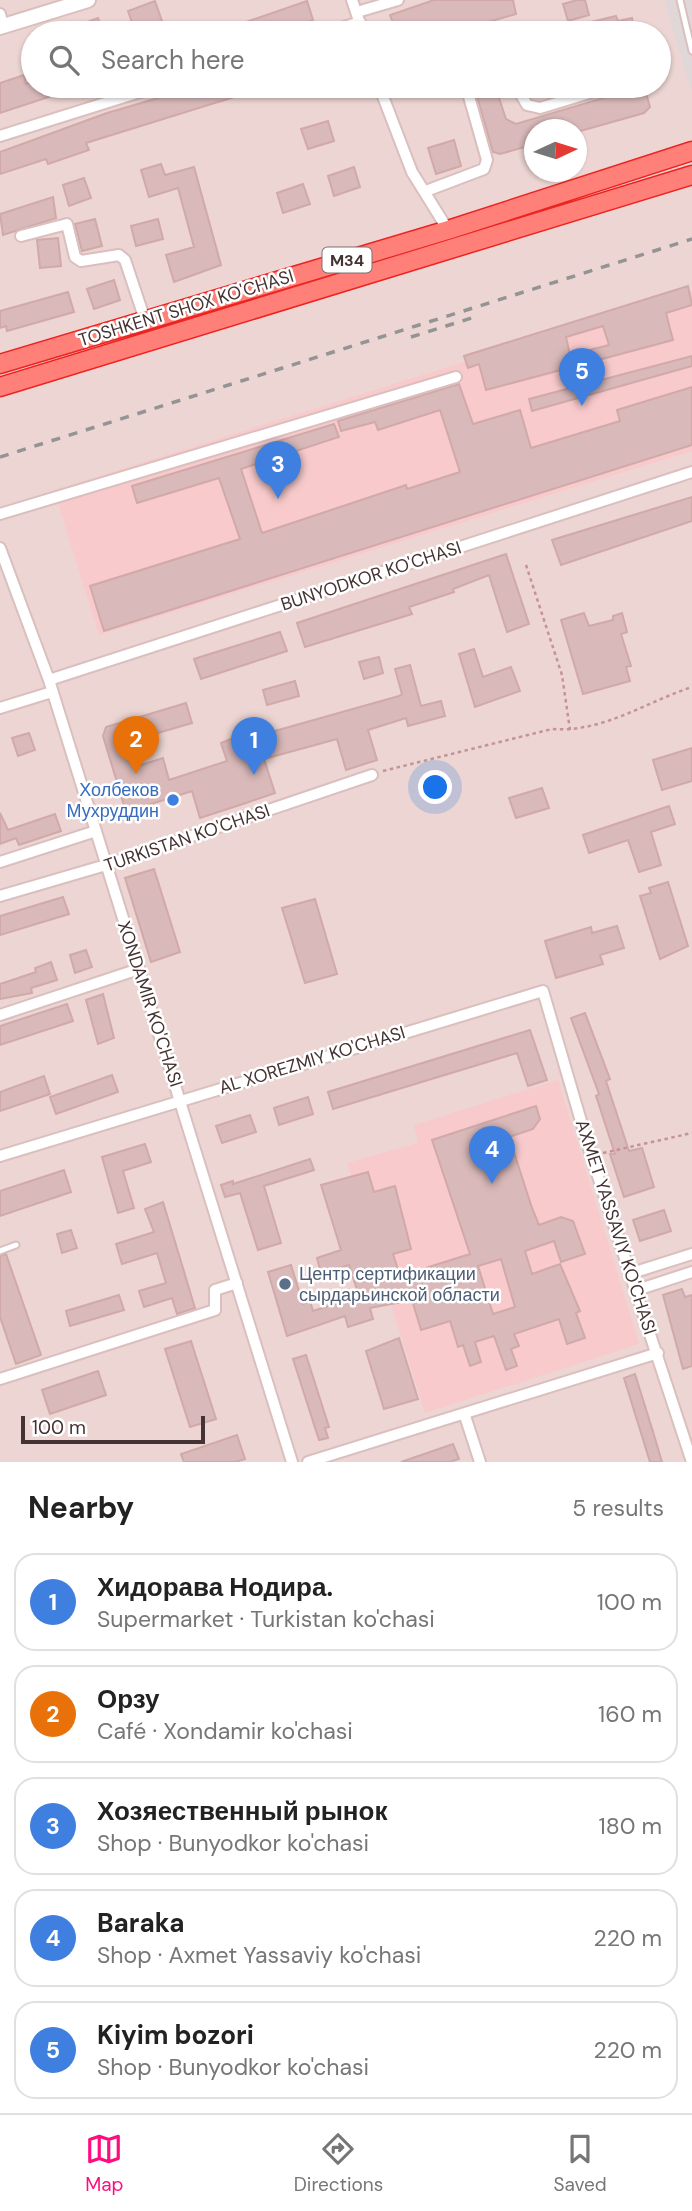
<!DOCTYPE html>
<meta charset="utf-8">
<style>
:root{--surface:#fff;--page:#f6f6f6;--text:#222;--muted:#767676;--line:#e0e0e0;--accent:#ff0d7f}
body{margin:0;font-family:"DM Sans",sans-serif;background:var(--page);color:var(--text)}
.compass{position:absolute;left:524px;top:119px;width:63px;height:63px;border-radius:50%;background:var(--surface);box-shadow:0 2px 5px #0004;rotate:86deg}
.scale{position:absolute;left:21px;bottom:18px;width:184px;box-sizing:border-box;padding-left:7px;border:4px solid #453232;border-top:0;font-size:19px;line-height:24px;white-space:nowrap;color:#453232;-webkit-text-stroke:5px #fff;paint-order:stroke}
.you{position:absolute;left:436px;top:788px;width:24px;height:24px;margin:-18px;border:5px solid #fff;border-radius:50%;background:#1a73e8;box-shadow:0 0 0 10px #1a73e833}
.badge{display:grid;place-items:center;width:46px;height:46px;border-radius:50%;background:var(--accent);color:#fff;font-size:23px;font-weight:700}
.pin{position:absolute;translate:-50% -58px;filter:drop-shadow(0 2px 4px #0008)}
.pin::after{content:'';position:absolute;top:37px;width:24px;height:21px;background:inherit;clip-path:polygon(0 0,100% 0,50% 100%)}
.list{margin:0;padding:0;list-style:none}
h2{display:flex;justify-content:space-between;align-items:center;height:91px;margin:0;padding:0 28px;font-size:30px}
h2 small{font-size:23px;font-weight:400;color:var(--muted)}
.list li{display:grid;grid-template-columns:46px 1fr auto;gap:21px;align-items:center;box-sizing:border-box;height:98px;margin:0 14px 14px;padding:0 14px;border:2px solid var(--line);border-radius:21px}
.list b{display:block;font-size:26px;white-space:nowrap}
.list p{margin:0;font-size:23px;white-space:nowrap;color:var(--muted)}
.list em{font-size:23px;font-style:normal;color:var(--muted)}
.icon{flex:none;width:38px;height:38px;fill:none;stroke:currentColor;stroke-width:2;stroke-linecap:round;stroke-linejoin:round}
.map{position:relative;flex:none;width:692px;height:1462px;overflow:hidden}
.search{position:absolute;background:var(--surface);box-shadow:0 2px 5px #0004;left:21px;right:21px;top:21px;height:77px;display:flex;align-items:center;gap:18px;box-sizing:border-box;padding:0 24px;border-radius:38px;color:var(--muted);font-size:26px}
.sheet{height:651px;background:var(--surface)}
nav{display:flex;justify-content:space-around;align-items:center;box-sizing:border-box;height:98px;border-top:2px solid var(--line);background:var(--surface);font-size:19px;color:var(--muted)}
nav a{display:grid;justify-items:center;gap:4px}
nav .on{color:var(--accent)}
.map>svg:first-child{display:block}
.residential{fill:#ecd5d3;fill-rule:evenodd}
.commercial{fill:#f8cacc}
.parking{fill:#e0d8d8}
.building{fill:#d9b9ba;stroke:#d1a9a9;stroke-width:2;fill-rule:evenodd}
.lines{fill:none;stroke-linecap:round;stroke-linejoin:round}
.service-casing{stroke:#dabfbe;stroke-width:9}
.minor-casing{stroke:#dabfbe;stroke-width:14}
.tertiary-casing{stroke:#dabfbe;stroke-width:18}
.trunk-casing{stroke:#ee2321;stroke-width:21}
.path{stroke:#c39493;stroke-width:2.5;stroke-dasharray:3.5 3.5;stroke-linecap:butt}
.service{stroke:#fff;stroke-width:5}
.minor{stroke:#fff;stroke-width:10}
.tertiary{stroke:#fff;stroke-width:14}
.trunk{stroke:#ff8078;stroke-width:18}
.rail{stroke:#949494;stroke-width:3.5;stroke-dasharray:9 9;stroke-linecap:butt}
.shop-dot{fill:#3f7fe0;stroke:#fff;stroke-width:2.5}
.service-dot{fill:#5c6f8a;stroke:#fff;stroke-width:2.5}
.labels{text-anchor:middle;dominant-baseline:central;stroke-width:5;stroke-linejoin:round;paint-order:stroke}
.shield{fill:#fff;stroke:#7d7070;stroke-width:2}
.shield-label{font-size:16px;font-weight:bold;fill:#453232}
.street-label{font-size:18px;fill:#453232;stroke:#fff}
.shop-label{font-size:18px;fill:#366cbe;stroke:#fff;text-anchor:end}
.service-label{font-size:18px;fill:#4e5e75;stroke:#fff;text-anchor:start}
</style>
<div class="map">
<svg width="692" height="1462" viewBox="0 0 692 1462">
<rect width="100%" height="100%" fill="#f3e3e2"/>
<path class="residential" d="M0 0H692V1462H0ZM33 33H659V86H33ZM534 130H576V172H534Z"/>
<path class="commercial" d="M692 291V451L99 635 54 490Z
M558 1080 639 1344 425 1413 347 1163 418 1143 414 1125Z"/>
<path class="parking" d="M664 0H692V93Z"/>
<path class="building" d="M434 0H513L516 14 453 32 452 27 433 33H397L390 15Z
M577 0H585L589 15 568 21 563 4Z
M155 1 162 21 135 31 128 11Z
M307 1 313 20 286 30 275 33H214Z
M616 16 618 21 632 18 635 33H590L587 23Z
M98 18 103 33H59V32Z
M24 75 26 84 33 81V86L79 87 0 113V83Z
M199 86 263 88 86 143 89 150 48 164 46 159 0 174V152L107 113Z
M474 86H495L506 119 516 124 617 94 621 86H644L650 107 644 113 577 132V130H535V144L500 154 493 152Z
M328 121 334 141 308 149 301 129Z
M454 140 461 166 436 174 428 148Z
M161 164 165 175 194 167 221 265 174 282 166 255 194 247 178 188 149 197 141 170Z
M354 167 360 187 334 196 328 176Z
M84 178 91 198 69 206 63 185Z
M303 184 310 204 283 213 277 193Z
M53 197 56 218 3 235 0 214Z
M95 219 102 246 82 251 75 224Z
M158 219 163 239 136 246 131 226Z
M58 238 61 266 40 268 37 240Z
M114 280 120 300 94 309 87 289Z
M688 286 692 305 666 313 673 340 486 390 479 364 468 368 464 356ZM603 326 609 345 570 355 566 337Z
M68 292 74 312 7 331 6 326 0 328V311Z
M692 356V366L532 411 529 399Z
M459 384 473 424 520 410 531 448 620 421 617 410 692 387V445L104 631 90 586 240 539 219 478 137 503 132 486 334 424 339 437 241 469 262 533 406 485 407 489 460 472 440 410 378 430 375 422 341 431 338 421Z
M692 497V521L561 565 552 540Z
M506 554 529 624 507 632 489 575 453 589 454 592 409 607 412 614 305 647 297 623Z
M584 613 589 626 613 620V616L622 613 627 632 621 634 631 666 626 667 630 681 583 694 561 620Z
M280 632 287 651 201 679 194 659Z
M474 649 483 677 511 667 520 691 475 707 459 654Z
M379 657 383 673 364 679 359 662Z
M410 665 421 706 441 701 445 716 408 726 406 718 368 730 377 760 346 770 337 739 264 759 275 793 243 804 200 818 192 791 126 812 103 736 106 727 186 703 192 723 134 740 141 765 163 758 169 780 227 761 221 743 238 736 255 731 257 736 399 696 402 694 395 669Z
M295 681 299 696 267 705 263 690Z
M29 733 35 750 18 756 12 738Z
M692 748V781L662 790 653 760Z
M542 788 549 808 516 818 509 798Z
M669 806 675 824 651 832 661 865 639 872 628 840 589 853 583 835Z
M0 813 8 830 55 814 61 831 19 845 16 838 0 844Z
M154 869 180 952 151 962 125 878Z
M668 882 688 946 660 959 640 896 651 893 649 888Z
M63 897 69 914 0 935V916Z
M315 899 337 974 305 983 282 908Z
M617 926 624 948 600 955 603 964 556 978 545 941 591 927 592 933Z
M86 950 92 967 75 973 70 955Z
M51 962 57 980 31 988 32 993 0 999V984L36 972 35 968Z
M103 994 114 1038 98 1044 86 1000Z
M67 1004 73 1021 0 1045V1026Z
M585 1013 610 1079 606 1081 629 1151 642 1148 654 1187 624 1197 610 1154H615L596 1096 599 1094 571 1018Z
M530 1030 547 1080 528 1086 517 1053 333 1109 328 1092Z
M112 1075 118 1092 56 1114 50 1097Z
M44 1076 50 1094 0 1111V1092Z
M308 1097 313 1114 279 1125 274 1108Z
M536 1106 540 1119 533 1129 509 1137 532 1208 539 1225 561 1217 573 1221 585 1254 561 1262 554 1241 525 1251 532 1274 560 1264 580 1311 576 1313 585 1338 567 1344 559 1319 514 1334 519 1346 511 1349 517 1366 506 1370 494 1336 475 1342 481 1362 470 1366 463 1345 458 1347 450 1321 421 1330 412 1300 370 1308 373 1319 348 1327 345 1316 287 1336 268 1272 291 1265 303 1304 310 1301 313 1311 359 1296 349 1265 321 1274 317 1258 341 1250 321 1185 368 1172 374 1192 395 1186 411 1249 393 1254 400 1276 470 1254 432 1140ZM501 1259 515 1307 493 1314 478 1266Z
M250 1115 256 1132 222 1143 216 1126Z
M145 1144 151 1162 123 1171 134 1208 118 1213 102 1157Z
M310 1159 314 1170 264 1186 281 1243 258 1250 240 1193 225 1197 221 1185 233 1181V1184Z
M64 1170 71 1192 0 1216V1191Z
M163 1202 195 1308 177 1314 172 1298 144 1307 139 1291 166 1283 157 1253 122 1264 116 1244 154 1232 145 1209Z
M664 1210 671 1231 640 1241 633 1220Z
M71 1230 77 1248 62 1253 57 1234Z
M6 1254 41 1355 16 1364 0 1317V1256Z
M682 1289 685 1297 692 1295V1366L683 1369 663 1295Z
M119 1295 124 1310 70 1326 66 1311Z
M399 1338 418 1399 384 1409 366 1351Z
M191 1341 216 1419 190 1427 165 1349Z
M306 1355 329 1427 325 1428 328 1438 319 1440 293 1359Z
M98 1371 106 1395 50 1414 42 1390Z
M635 1374 654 1435 662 1462H650L624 1378Z
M237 1435 245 1459 235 1462H184L181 1454Z
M453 1444 459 1459 450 1462H401Z"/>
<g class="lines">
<defs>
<path id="service" d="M680 0 692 51
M0 1251 16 1245"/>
<path id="minor" d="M352 0 363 33
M357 12 398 0
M0 14 3 26
M325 33 360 22
M379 86 412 172 448 230
M516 86 527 105 540 108 609 87
M0 136 159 86
M426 191 484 169 487 160 466 86
M21 236 67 224 75 257 81 261 119 255 125 260 145 320
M0 514 456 377
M0 548 49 680 292 1462
M49 680 692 472
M0 708 52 692
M0 862 96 831
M0 896 106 865 372 775
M0 1015 139 969
M0 1156 543 991 590 1152 692 1462
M632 1273 692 1254
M637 1290 692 1272
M0 1379 215 1310V1290L237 1283
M465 1416 480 1462
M308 1462 658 1353"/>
<path id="tertiary" d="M0 27 88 0"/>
<path id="trunk" d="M0 364 448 230 692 151
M0 387 692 175"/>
</defs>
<use href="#service" class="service-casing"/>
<use href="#minor" class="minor-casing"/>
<use href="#tertiary" class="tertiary-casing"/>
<use href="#trunk" class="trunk-casing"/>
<path class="path" d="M526 565 562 675 570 730
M383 771 552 729C602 733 646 702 692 687
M603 1153 692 1133"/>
<use href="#service" class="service"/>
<use href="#minor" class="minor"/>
<use href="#tertiary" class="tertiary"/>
<use href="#trunk" class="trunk"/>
<path class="rail" d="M411 337 478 316
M0 457 692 239"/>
</g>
<circle class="shop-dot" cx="173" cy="800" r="7"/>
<circle class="service-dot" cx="285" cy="1284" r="7"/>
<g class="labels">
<rect class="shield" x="322.5" y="247.5" width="49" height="25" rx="5"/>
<g class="shield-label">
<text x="347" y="260">M34</text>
</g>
<g class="street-label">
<text transform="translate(186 308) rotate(-17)">TOSHKENT SHOX KO'CHASI</text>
<text transform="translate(371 576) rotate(-18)">BUNYODKOR KO'CHASI</text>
<text transform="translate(187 838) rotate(-19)">TURKISTAN KO'CHASI</text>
<text transform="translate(150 1004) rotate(72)">XONDAMIR KO'CHASI</text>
<text transform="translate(312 1060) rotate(-17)">AL XOREZMIY KO'CHASI</text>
<text transform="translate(616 1227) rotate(72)">AXMET YASSAVIY KO'CHASI</text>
</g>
<g class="shop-label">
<text x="159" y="790">Холбеков<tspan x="159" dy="21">Мухруддин</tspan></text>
</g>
<g class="service-label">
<text x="299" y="1274">Центр сертификации<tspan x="299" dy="21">сырдарьинской области</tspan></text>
</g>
</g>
</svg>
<svg class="compass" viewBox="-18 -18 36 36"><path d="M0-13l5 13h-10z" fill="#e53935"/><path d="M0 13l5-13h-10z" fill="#767676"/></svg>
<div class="scale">100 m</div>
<div class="you"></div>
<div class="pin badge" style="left:254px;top:775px;background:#3f7fe0">1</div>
<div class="pin badge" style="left:136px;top:774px;background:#e8710a">2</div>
<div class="pin badge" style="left:278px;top:499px;background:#3f7fe0">3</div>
<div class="pin badge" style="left:492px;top:1184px;background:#3f7fe0">4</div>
<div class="pin badge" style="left:582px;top:406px;background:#3f7fe0">5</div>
<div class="search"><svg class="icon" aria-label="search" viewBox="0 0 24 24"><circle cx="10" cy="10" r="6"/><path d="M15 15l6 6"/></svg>Search here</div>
</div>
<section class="sheet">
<h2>Nearby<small>5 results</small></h2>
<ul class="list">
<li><span class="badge" style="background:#3f7fe0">1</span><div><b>Хидорава Нодира.</b><p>Supermarket · Turkistan ko'chasi</p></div><em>100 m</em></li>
<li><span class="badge" style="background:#e8710a">2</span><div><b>Орзу</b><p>Café · Xondamir ko'chasi</p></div><em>160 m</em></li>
<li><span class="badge" style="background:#3f7fe0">3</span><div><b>Хозяественный рынок</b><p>Shop · Bunyodkor ko'chasi</p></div><em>180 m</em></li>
<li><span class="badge" style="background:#3f7fe0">4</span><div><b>Baraka</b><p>Shop · Axmet Yassaviy ko'chasi</p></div><em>220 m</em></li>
<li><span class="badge" style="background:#3f7fe0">5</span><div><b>Kiyim bozori</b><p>Shop · Bunyodkor ko'chasi</p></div><em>220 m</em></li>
</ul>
</section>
<nav>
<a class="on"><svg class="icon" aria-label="map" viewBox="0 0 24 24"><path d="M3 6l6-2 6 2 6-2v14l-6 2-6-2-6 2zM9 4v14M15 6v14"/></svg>Map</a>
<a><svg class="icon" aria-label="directions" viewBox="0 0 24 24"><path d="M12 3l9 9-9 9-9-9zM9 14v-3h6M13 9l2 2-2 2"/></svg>Directions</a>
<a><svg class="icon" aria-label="saved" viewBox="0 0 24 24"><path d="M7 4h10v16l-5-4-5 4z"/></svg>Saved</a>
</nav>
